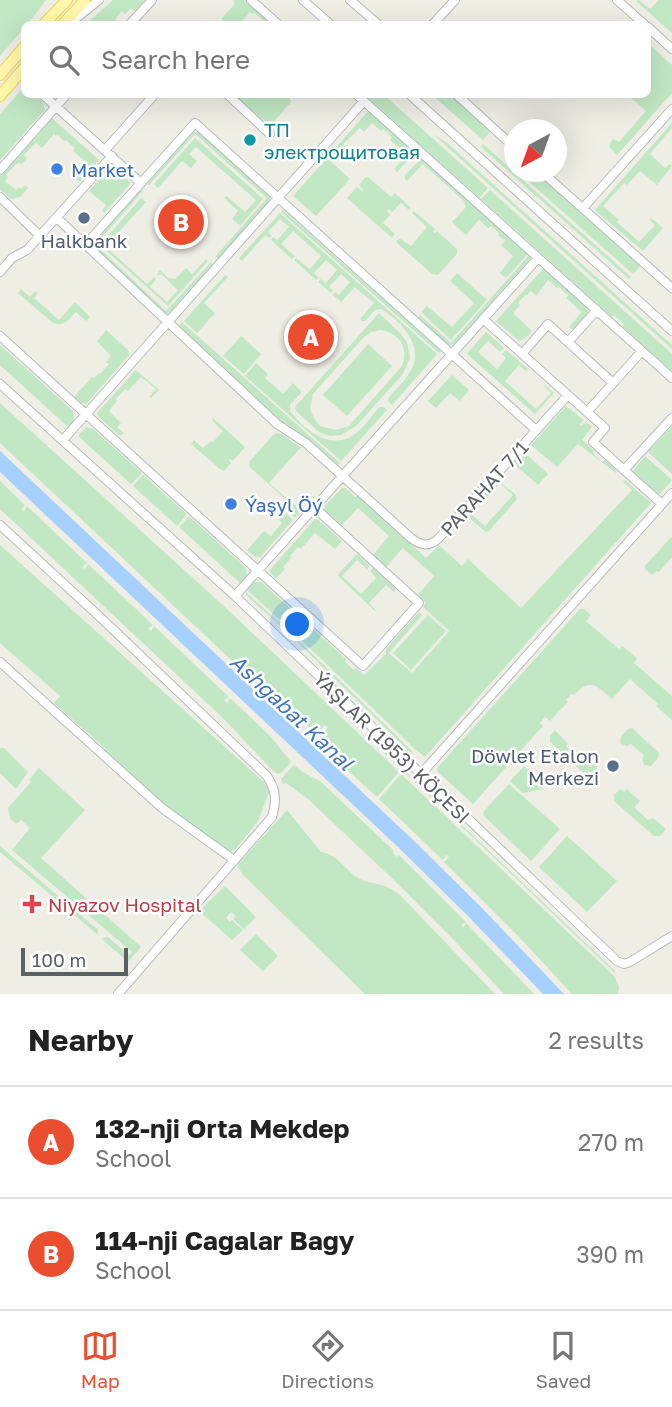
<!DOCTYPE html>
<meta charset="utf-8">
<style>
:root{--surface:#fff;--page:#f6f6f6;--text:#222;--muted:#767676;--line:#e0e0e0;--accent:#eb4d2f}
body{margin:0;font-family:"Golos Text",sans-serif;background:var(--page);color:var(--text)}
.compass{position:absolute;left:504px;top:119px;width:63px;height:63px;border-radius:50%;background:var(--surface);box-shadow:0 7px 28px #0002;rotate:221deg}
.scale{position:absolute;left:21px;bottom:18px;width:107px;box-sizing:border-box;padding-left:7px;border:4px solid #5c6065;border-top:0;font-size:19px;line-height:24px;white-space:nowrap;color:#5c6065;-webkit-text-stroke:5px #fff;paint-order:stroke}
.you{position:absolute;left:298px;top:625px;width:24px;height:24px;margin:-18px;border:5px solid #fff;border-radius:50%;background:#1a73e8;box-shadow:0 0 0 10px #1a73e833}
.badge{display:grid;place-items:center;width:46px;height:46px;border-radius:50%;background:var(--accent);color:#fff;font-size:23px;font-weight:700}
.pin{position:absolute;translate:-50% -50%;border:4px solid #fff;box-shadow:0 2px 7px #0006}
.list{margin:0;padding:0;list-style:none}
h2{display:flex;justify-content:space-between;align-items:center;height:91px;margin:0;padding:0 28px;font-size:30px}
h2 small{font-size:23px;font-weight:400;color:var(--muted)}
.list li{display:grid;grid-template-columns:46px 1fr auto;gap:21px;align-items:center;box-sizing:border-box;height:112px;padding:0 28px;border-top:2px solid var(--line)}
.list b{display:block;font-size:26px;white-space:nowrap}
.list p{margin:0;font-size:23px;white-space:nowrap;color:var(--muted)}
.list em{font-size:23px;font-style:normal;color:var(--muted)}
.icon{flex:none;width:38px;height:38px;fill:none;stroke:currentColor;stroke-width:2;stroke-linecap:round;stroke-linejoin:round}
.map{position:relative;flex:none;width:672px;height:994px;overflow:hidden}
.search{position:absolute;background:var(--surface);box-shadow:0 7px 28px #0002;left:21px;right:21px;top:21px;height:77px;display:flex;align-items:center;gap:18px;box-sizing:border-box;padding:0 24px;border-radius:10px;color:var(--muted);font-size:26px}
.sheet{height:315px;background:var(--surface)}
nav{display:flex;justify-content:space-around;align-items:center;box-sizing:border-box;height:98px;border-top:2px solid var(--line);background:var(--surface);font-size:19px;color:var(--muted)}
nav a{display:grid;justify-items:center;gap:4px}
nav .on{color:var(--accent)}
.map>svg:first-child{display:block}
.green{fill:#c1e7c4;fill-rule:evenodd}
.water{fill:#a5d0ff}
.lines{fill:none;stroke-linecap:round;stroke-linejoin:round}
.minor-casing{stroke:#b7babf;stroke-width:10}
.major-casing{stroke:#f3d55a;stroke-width:12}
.minor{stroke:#fff;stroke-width:8}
.major{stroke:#fff8aa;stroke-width:10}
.culture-dot{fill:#0f9aa8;stroke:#fff;stroke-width:2.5}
.shop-dot{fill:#3f7fe0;stroke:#fff;stroke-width:2.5}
.service-dot{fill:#5c6f8a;stroke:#fff;stroke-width:2.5}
.health-dot{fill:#e0444e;stroke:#fff;stroke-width:2.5}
.labels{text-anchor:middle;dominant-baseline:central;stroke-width:5;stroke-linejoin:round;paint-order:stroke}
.culture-label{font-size:19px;fill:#0d838f;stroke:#fff;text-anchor:start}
.shop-label{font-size:19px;fill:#366cbe;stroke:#fff;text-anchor:start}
.service-label{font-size:19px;fill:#4e5e75;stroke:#fff}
.street-label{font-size:19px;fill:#5c6065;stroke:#fff}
.health-label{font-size:19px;fill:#be3a42;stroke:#fff;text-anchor:start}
.water-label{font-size:21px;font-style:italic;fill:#4274bc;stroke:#fff}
</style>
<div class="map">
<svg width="672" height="994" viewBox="0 0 672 994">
<rect width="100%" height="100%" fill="#efeee5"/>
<path class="green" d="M0 0H46L28 24H24V28L0 56Z
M113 0H145L135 11 131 8 125 14 122 11 115 19 118 22 116 24H86Z
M233 0H245L272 24H267L255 13 253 14 250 12 239 24H227L221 19 235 4Z
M639 0 650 9 659 0H672V33L636 1Z
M648 43 672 65V93L617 155 610 148V143L613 139 619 142 646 111 628 95 648 94Z
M24 87V94L34 95 43 102 45 110 0 160V114Z
M233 95H286L290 98 291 102 272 124 269 125Z
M365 95H384L488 188 479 198Z
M432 95H450L491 131 483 140Z
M369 110 415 152 397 172 394 169 407 155 390 140 392 137 383 129 381 131 372 123 364 132 360 128 343 144 346 147 337 156 340 159 338 161 330 154Z
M52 118 99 160 79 182 76 179 87 167 84 165 86 162 73 151 75 148 66 140 64 141 58 135 56 136 54 134 42 148 36 143 24 155 27 158 22 164 20 163 16 164 6 175 8 177 5 181 16 190 19 187 21 189 25 185 28 188 20 197 11 199 0 189V176Z
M672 123V128L650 154 665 168 669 164 672 166 657 185 640 171 627 185 624 183 603 206 619 220 617 222 639 242 655 225 650 220 651 218 663 228 643 251 595 210Z
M193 132H198L268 195 270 198 268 202 218 259 215 257 267 198 195 134 149 185 147 184Z
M434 135 446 142 672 345V349Z
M195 138 263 199 240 226 232 219 238 211 224 198 227 196 245 212 256 200 196 147 189 154 197 161 191 168 182 161 158 188 154 184Z
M483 144 631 277 629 279 481 147Z
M327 158 350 179 316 216 293 196Z
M421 159 424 160 528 254 506 278 500 273 513 256 501 245 505 241 498 235 499 233 491 226 488 228 479 220 466 235 452 222 466 207 464 204 465 202 423 164 407 181 405 179V175Z
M112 166 131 183 104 213 102 210 106 205 89 191Z
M518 172H535L640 266 633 274Z
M368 177 391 197 395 193 411 208 409 210 401 203 392 212 389 209 387 211 390 215 383 223 395 234 392 238 347 198 357 187 362 191 363 189 359 185 365 178Z
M141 190 143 191 98 242V247L166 311 211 262 213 264 168 314 165 313 96 249 95 246 96 240Z
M490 190 672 354V371L622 326 624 324 614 315 612 317 481 199Z
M141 198 146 202 118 233 126 240 121 247 112 240 106 247 147 284 154 277 156 279 150 287 167 302 178 290 161 274 159 276 157 274 160 270 168 278 175 279 186 268 192 274 206 259 208 261 168 306 100 245Z
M283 210 441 351 439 353 281 212Z
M414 211 435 229 433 232 435 233 437 231 457 249V254L438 275 432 274 396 242 399 238 411 246 427 227 412 213Z
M280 213 437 354 392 405 388 401 389 397C396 389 405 381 410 372 426 347 401 321 381 309L375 310 365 321H362L360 319 374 303 355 287 341 302 333 295 335 292 339 295 350 282 341 274 329 287 333 290 331 293 318 282 320 279 326 283 337 270 326 260 314 273 319 278 316 280 294 260 296 258 310 269 321 256 293 231 281 244 295 256 292 259 271 240 273 237 277 240 289 227 280 219 268 232 272 236 269 238 265 235 242 261 239 258Z
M529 255 531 258 454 344 448 345 418 317 420 315 451 343Z
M544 268 585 305 588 308V314L573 330 569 327 582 312 566 298 568 295 559 287 557 288 548 280 536 296 531 291 527 295H525L518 303 520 305 513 313 532 331 523 340 519 341 496 321Z
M457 273 487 300 451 340 421 312 427 306 452 327 474 303 450 281Z
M225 275 228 277 204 303 215 313 197 333 184 321Z
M21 289 30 297 35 291 38 293 34 298 59 320 75 302 90 317 86 321 76 312C68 320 64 327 53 323L18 293Z
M378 314H380L400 333 407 342 410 358 403 374 356 426 341 435 330 436 319 432 296 411 295 407ZM381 330C400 333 409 348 402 366L349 426 335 430 320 426 314 418 310 409 313 394 363 338 371 332Z
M182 322 340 463 338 465 306 437 279 419 178 326Z
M106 330 129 351V355L86 404 82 403 74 397 92 377 94 378 99 373 100 374 109 364 106 362 111 356 97 341Z
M486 332 504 348 500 352 488 341 478 352 497 369 506 358 502 354 506 350 528 369 526 371 519 365 505 381 536 409 551 393 544 386 545 385 554 393 535 414 467 354Z
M241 336 261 354 244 374 223 356Z
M368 344 392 366 347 416 323 395Z
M0 345 73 411 74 420 68 427 0 365Z
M256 363 268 374 265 378 283 394 293 383 301 391V393L290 405V411C304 429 328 450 352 436 363 429 371 417 379 407H384L387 410 341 461 245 376Z
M136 370 159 390 151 398 149 397 156 389 141 377 128 391 125 389 116 399 117 401 109 411 121 423 117 427 124 433 120 436 98 416 97 413Z
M452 375 469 390 460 401 450 393 436 408 428 401Z
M0 403 227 609 399 772 377 797 343 766 320 737 328 727 325 725 317 734 308 726 293 718 0 443Z
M566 406 584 420 580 424 581 426 586 422 592 427 582 440 594 451 593 453 602 462 605 460 616 470V473L578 444 557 467 531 445Z
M213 418 245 447 233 461 230 459 229 460 231 463 224 471 220 469 191 444 194 440 203 448 211 441 213 442 223 431 212 420Z
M672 426V474L648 452Z
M86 427 93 429 142 473 131 484 78 436Z
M277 433 281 434 301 447 269 483 301 511 295 518 286 510 291 504 251 468 249 464 250 461 273 435Z
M523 451 548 474 538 485 513 463Z
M645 456 672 480 660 494H658L633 471Z
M143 475 187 514 177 526 133 486Z
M625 480 651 503 425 757 416 750 290 629 247 590 254 582H261L346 659 345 662 354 670 356 668 364 675 386 654V649L419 612 422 615 389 653 412 673 449 631 423 607 426 603 418 595 434 576 403 548 386 567 373 555 389 536 358 508 342 525 324 510V507L342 488H345L355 497 358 495 426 558 439 545 462 566 468 559 521 608 632 490 623 482Z
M0 481 25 505 21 509 24 511 27 506 87 563 82 567 85 569 88 564 153 625 148 628 151 631 154 626 229 697 224 700 227 703 230 698 272 738 291 762 281 773 278 774 273 771 224 719 0 509Z
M499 481 515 494 517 499 489 531 486 532 470 519 469 512 475 505 478 507 472 515 485 526 513 495 500 483 482 503 479 500 494 483Z
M284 512 293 520 260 557H255L247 550 264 531 271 536 282 523 278 519Z
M189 516 246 568 247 576 241 584 179 527Z
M316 518 342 541 335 549 315 533 301 549 298 547 290 556 291 558 283 567 285 569 276 579 269 571Z
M671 537 672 538V557L659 572 657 571 652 575 645 569V566Z
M0 545 265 783 269 792 258 821 235 850 229 851 225 850 184 820 147 790 98 742 54 703 60 696 0 643Z
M357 554 370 566 367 569 357 560 342 576 361 594 376 578 370 571 373 568 396 589 394 592 386 585 369 603 376 610 375 611 338 576 339 573Z
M246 592C303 644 358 698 413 752L411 753 287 632 246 595Z
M580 609H584L591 615 586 621 619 649 622 646 637 658 634 663 672 696V720L656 706 658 704 630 679 612 699C596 685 590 678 574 695L571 694 566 700 568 702 550 721 545 717 540 723 543 726 473 804 437 771 438 767Z
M428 615 446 631 411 670 393 653Z
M632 728 659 753 658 758 651 766 644 765 642 760 644 755 631 744 626 746 620 743 621 736 628 729Z
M555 730 568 744 566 746 580 759 587 753 599 764 596 768 600 771 594 778H589L550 742V736Z
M378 745 614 970 615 973 377 746Z
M0 748H4L28 772 16 789 0 773Z
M294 765 304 773 320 781 394 851 393 853 397 857 399 855 466 922 461 925 463 928 466 923 534 994H504L448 934 398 884 308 799 286 783 283 784 281 779Z
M524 766 544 784 543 789 523 793 510 781Z
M39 768 85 810 41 858 141 947 128 962 104 941 103 938 108 937 129 955 132 952 12 850 30 828 21 820 16 824 10 818 8 808 31 782 29 780Z
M401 774 614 976 619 986 618 994H572L521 939 444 862 449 857 446 855 443 860 379 799Z
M509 784 560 829 531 861 483 815 484 811Z
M620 789 624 792 627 789 640 801 634 807 648 820 653 818 666 829 660 836H654L614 801V795Z
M287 810 321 852C339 854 346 873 362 880 369 883 377 883 384 886 389 887 394 891 399 894L495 994H365L243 875 239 869 238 864Z
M567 836 617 881 587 912 539 867Z
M0 846 98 930V935L0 852Z
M225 886 256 917 244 929 233 919 236 916 231 912 226 918 230 922 232 920 243 930 232 940 199 911Z
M256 934 278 956 263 971 240 950Z"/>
<path class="water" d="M0 451 411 838 480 906 564 994H543L468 916 400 849 0 472Z"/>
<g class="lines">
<defs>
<path id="minor" d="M251 0 278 24
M303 0 330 24
M350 0 378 24
M617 0 644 24
M69 24 99 0
M130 24 152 0
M433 24 455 0
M648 27 672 49
M42 94 141 183
M227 94 270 134
M356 94 672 378
M409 94 672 331
M456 94 514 147
M364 101 168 322 277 424 306 443 411 538C421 546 430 547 439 538L568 395
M105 150 155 94
M0 170 67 94
M542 172 672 288
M0 197 40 236
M583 208 672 109
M57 218 168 322 63 440
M86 244 195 123 536 430
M0 272 12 258 27 250 112 156
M483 319 587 412
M0 336 363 666 419 603 314 507
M568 342 597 310
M642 351 587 412 605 428 593 442 624 470 672 418
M522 354 548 324 613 383
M0 384 235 596 617 961 624 964 630 962 672 936
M624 470 662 504
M0 525 101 618 267 776C276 790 277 800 272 817L118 994
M235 596 538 258
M0 662 162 808 234 860
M421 774 672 493"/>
<path id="major" d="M44 24 67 0
M63 24 85 0
M0 75 24 47
M0 96 24 68"/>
</defs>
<use href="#minor" class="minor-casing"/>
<use href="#major" class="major-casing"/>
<use href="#minor" class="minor"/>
<use href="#major" class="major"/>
</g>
<circle class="culture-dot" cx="250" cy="140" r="7"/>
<g class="shop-dot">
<circle cx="57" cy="169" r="7"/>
<circle cx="231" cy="504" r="7"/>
</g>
<g class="service-dot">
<circle cx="84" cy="218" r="7"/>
<circle cx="613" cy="766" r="7"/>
</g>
<path class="health-dot" d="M28.5 893.5h7v7h7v7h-7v7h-7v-7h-7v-7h7z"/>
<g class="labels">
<g class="culture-label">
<text x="264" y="129">ТП<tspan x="264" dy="22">электрощитовая</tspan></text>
</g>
<g class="shop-label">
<text x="71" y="169">Market</text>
<text x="245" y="504">Ýaşyl Öý</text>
</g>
<g class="service-label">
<text x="84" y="240">Halkbank</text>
<text x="599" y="755" text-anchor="end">Döwlet Etalon<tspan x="599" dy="22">Merkezi</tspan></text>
</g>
<g class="street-label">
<text transform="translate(484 488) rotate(-48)">PARAHAT 7/1</text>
<text transform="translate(392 747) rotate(44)">ÝAŞLAR (1953) KÖÇESI</text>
</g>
<g class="health-label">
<text x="48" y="904">Niyazov Hospital</text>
</g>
<g class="water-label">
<text transform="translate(292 712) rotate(43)">Ashgabat Kanal</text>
</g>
</g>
</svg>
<svg class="compass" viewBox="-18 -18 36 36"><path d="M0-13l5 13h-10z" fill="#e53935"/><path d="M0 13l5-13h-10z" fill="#767676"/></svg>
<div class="scale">100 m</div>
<div class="you"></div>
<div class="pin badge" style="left:311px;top:337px">A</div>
<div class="pin badge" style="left:181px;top:222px">B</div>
<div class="search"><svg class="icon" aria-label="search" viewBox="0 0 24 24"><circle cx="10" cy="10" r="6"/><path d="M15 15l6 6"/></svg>Search here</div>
</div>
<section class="sheet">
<h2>Nearby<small>2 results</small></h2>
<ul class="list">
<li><span class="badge">A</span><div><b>132-nji Orta Mekdep</b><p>School</p></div><em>270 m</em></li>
<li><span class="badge">B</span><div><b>114-nji Cagalar Bagy</b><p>School</p></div><em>390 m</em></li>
</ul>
</section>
<nav>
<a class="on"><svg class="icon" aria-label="map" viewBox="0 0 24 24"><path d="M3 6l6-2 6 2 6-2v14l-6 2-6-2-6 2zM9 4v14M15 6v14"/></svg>Map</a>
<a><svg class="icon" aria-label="directions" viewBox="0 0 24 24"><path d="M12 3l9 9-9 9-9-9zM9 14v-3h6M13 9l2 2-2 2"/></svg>Directions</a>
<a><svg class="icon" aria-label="saved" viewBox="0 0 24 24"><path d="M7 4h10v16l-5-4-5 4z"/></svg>Saved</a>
</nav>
